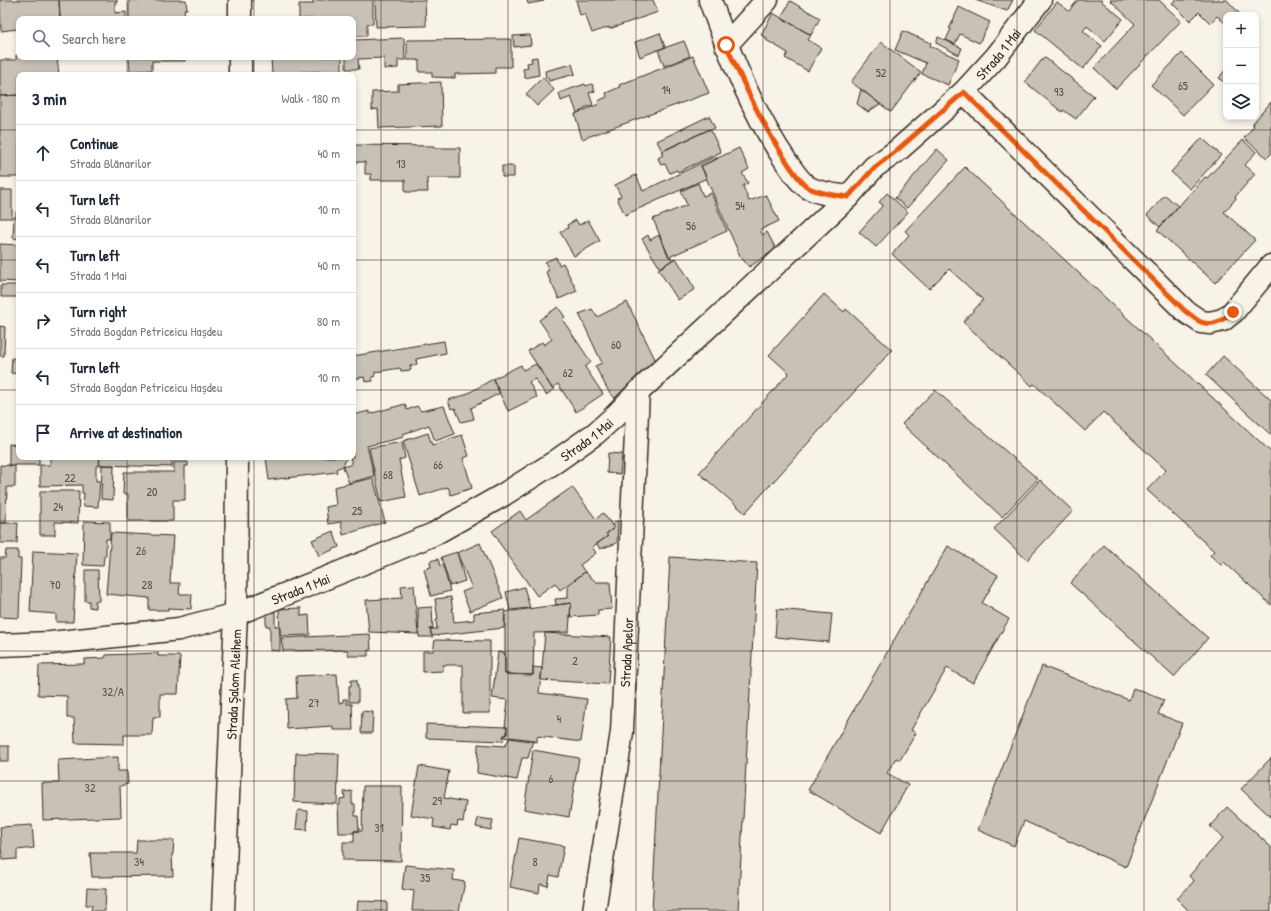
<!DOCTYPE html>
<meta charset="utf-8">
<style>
:root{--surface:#fff;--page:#f2f2f3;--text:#1f2937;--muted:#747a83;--line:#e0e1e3}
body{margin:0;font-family:"Patrick Hand",sans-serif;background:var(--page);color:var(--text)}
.controls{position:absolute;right:12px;top:12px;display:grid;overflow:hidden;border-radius:8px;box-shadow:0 2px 6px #0003}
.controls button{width:36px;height:36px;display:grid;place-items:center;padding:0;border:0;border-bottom:1px solid var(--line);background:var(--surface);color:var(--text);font:20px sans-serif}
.stop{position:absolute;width:12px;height:12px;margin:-9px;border:3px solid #ea580c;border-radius:50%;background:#fff}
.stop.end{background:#ea580c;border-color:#fff;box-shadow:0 1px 4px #0008}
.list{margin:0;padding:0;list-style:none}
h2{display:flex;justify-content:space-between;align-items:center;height:52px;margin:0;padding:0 16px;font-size:17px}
h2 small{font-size:13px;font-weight:400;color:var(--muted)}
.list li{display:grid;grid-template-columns:26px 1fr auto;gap:12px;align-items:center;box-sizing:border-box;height:56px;padding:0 16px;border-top:1px solid var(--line)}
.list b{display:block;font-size:15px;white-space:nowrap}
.list p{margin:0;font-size:13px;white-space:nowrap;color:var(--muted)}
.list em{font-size:13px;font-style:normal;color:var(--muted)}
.icon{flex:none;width:22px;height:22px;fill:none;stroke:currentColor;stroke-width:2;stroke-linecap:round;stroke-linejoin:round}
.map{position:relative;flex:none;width:1271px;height:911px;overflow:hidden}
.search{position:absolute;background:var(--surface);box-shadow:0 2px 6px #0003;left:16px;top:16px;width:340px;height:44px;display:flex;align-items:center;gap:10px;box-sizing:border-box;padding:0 14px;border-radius:8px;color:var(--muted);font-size:15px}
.panel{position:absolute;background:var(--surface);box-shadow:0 2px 6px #0003;left:16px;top:72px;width:340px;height:388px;border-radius:8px}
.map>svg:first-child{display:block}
.building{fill:#c8c1b6;stroke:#3b2a1e}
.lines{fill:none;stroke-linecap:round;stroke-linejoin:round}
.street-casing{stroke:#3b2a1e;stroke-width:25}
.street{stroke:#f7f3e8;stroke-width:22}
.route{stroke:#ea580c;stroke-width:5}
.grid{fill:none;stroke:#3b2a1e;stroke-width:1;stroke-opacity:0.55}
.labels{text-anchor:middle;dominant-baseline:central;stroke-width:3;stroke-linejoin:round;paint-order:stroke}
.number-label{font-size:12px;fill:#5e5044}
.street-label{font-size:14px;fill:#3b2a1e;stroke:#f7f3e8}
</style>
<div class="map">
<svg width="1271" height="911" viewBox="0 0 1271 911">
<rect width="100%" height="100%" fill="#f7f3e8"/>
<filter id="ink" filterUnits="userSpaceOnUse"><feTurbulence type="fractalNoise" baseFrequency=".025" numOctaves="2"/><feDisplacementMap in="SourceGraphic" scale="8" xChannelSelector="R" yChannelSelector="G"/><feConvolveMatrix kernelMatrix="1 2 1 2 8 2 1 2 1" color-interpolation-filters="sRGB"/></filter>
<g filter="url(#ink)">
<path class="building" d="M0 0H59L60 19H19V57H57L59 75H19V95L0 96V60H16V55H19L17 29 1 31Z
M59 0H117V2H115V13L126 12V19H60Z
M129 0H186L187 9H184L185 19H129Z
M313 0H373V24H367V36H353V19H299V4H313Z
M375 0H425L426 26 376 27Z
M527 0H544V1L528 4Z
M576 0H653L658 12 609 29V27L592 33 585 14 580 15Z
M975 0H1013L1007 11Z
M1078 0H1102L1101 1 1123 19 1105 41 1087 26 1083 31 1102 46 1083 69 1035 30 1057 2 1069 11Z
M1110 0H1159L1181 21 1116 89 1094 68 1135 24Z
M1175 0H1227L1239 13 1238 14 1239 15H1226V24L1217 16 1210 23 1199 12 1190 21 1172 3Z
M790 1 820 18 811 35 781 18Z
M959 7 990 22 979 43 960 34 955 44 946 40 951 29 949 28 950 27Z
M773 13 811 35 808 40 821 48 808 71 785 58 788 53 766 40 767 38 761 35Z
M903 31 931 43 930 46 959 59 948 85 922 74 926 63 895 50Z
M660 33 665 47 640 57 635 42Z
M530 35 531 45 514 47 513 36Z
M938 37 962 48 959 55 936 43Z
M404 38 405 60H398V68L384 69V58L358 59 359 69H346V57H353V40Z
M511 39V67H495V73L455 74V78L432 77V72H419V60H407V40Z
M684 41 690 56 664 66 658 50Z
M881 42 921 72 891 112 851 82Z
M1182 53 1213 84 1183 115 1151 85Z
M693 56 709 93 582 139 575 114 599 104 598 101 607 97 606 93 620 87 619 85Z
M129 57H185V61H152V70L130 71Z
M271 57H342V71L300 72V75H272Z
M537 57 539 75 525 78 523 69 528 68 527 63 532 62 531 58Z
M1044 57 1094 96 1076 119 1063 110 1062 112 1025 82Z
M572 64 575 74 549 81 548 78H546L545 71Z
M1226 69V84L1219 78Z
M543 77 554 90 537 106 526 94Z
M441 82 442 126 379 128 378 109 372 110V92L398 91V84Z
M585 84 586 86 592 84 595 91 589 93 593 105 584 108V110L577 113 571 97 561 101 559 93Z
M861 89 880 104 868 112 857 104Z
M19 95V177H0V96Z
M1271 102V154L1267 158 1244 138 1254 126 1252 124Z
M709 116 715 128 711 130 710 129 662 151 657 141Z
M710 129 721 152 678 172 677 170 670 173 665 164 661 165 658 158 663 155 661 152Z
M1202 138 1221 155 1190 189 1171 172Z
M1243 140 1256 152 1245 165 1255 174 1235 197 1236 198 1233 202 1224 212 1255 240 1215 283 1157 230 1205 177 1207 178Z
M353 145 434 146V148H460V178H427L428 192H405V180H371V174H365V162H353Z
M739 148 749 169 742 173 748 183 743 186 749 201 766 195 779 221 760 230 763 235 767 232 776 249 749 267 740 256 701 166Z
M937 149 949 160 907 208 895 198Z
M716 156 717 159 701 166 707 178 625 215 617 198 621 196 615 185 636 175 643 191Z
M502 166H514V177H502Z
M965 167 1271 452V605L1224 562 1221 565 1210 555 1214 551 1147 490 1166 470 1103 412 1085 431 1034 384 1032 386 963 322 983 300 949 269 929 289 892 254 909 235 905 231Z
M698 183 703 196 711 193 727 231 669 257 653 219 687 205 681 191Z
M0 190H12V218H0Z
M887 193 908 212 876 247 859 232 883 205 879 202Z
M1165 195 1178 206 1160 227 1147 215Z
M16 212H19V239L13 238 14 217H16Z
M576 220 579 225 588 220 600 241 574 256 560 232 568 228 567 225Z
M648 235 650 240 659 235 669 257 670 256 672 260 660 268 642 239Z
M0 244 19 245V282L0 281Z
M556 257 559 265 563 263 577 291 559 299 546 272 549 270 545 262Z
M676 258 695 289 678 300 658 269Z
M19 282V297H1V285H19Z
M824 294 844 312 846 309 892 350 745 513 699 473 789 373 769 355Z
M627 302 655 359 615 398 609 392 595 366 602 363 579 314 592 309 597 317Z
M558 307 565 317 562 319 591 362 585 367 603 394 576 412 558 384 552 388 528 351 542 342 544 345 552 339 539 320Z
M0 326 5 327 4 356H0Z
M444 341 446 353 416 359 417 364 410 366 411 370 401 371 400 368 375 372V376L372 377 373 381 365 382 364 377 353 379V356Z
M19 352V374L11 373 12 358 19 359Z
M1223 356 1271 400V435L1206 375Z
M536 364 552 388 554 387 555 389 546 395 535 379 529 382 537 397 508 411 493 379 521 365 523 370Z
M493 379 500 393 471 408 474 419 461 422 455 408 451 409 448 400 465 395Z
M935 390 1038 479 1002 517 902 424Z
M405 404 407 410 417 406 421 411 444 406 455 434 435 441 429 425 403 434 404 437 367 446 374 476 349 483 343 467 352 464 350 457H353V415L369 411V414Z
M428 433 432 445 462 435 469 456 463 458 472 488 451 495 448 487 420 496 403 441Z
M402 442 405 458 399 460 406 497 381 502 369 448Z
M9 444 19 445V457H39V465H9Z
M608 453 622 454 620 474 607 473Z
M50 457H100L99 466H96V481H100L98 507 83 506 84 493H82V485L40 486V465H50Z
M100 457H172V467L99 465Z
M266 457H347L343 466 336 469 337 472 269 480Z
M174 462H188V466H185V500H173V521H128V494H123L124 472H174Z
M0 465 15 466V487H7L6 523H0Z
M102 465H114L113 500 101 499Z
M373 478 385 522 343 535 341 522 328 524 326 507 336 505 334 487Z
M1040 480 1073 511 1027 560 994 529Z
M572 487 596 519 603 513 614 528 606 534 608 536 592 547 596 553 580 565 585 572 560 590 555 583 537 596 498 541 499 540 492 531 520 511 526 520Z
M40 491H79L78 523 55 522V535H40Z
M618 520 617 543 600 549 597 544 608 536 606 534 614 528 612 525Z
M84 521 110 522V539H106V556H104L103 566 83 565Z
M0 523H18L17 543H0Z
M333 531 339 547 319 556 312 540Z
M111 533 173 536 170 583H180L179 594H192L191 609 168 608V610H149V598L106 594Z
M480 543 503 598 470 611 462 592 472 588 457 553Z
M1104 545 1208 638 1174 677 1070 583Z
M948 546 998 575 982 603 1009 619 973 683 947 668 911 730 916 733 900 760 896 758 887 773 908 785 881 833 808 790Z
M6 550H18V559H21L19 618 0 617V558H5Z
M33 551 77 553 73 622H56V614L30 612Z
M457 552 465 581 450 586 441 557Z
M670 557 757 563 738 911H652Z
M438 559 440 566 443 565 450 591 431 596 424 569 431 567 430 561Z
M85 570H98L99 601H95V608L89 607V601H85Z
M585 572 596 582H610L612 609 598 610V615L570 617 571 603 556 605 555 599 568 598V585Z
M414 585 418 634 369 632 366 600 402 598 401 586Z
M524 587 530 608 510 610 506 592Z
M451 597 454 622 474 620V613L505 610 504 628 432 636 430 629H437L436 620H438L435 599Z
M571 603 569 632 534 633 533 675 505 674V612Z
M432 607 433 629H430L432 636 433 637H419L418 608Z
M301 608V616L309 615 310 635 280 636 279 609Z
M777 609 832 614 829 642 775 637Z
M266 611 275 612V626H280V651L270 650V626H266Z
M545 633 611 637 608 684 541 680Z
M370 634 371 650H368V656H349L347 650 283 651 281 638Z
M435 640 490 641V713H463V665H443V671L423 672V651H433Z
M498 652 505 653V674L533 675V667L542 668 539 693 587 699 581 742 537 736V742L503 737 504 735H507V727H505L508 700 492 698Z
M158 653V656H180L178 694H160V717H153L152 735H124V744L75 743 74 718H67V696L38 695 39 665 84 664 85 659 105 658 106 655Z
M1042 666 1129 700 1133 688 1164 700 1158 714 1182 723 1126 867 1024 821 1014 846 978 830Z
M337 674 339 703 343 702V699H347V704H352L353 730H333V726L287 729 286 699 297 698 296 676Z
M351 680H357V686H358V702H349V686H351Z
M362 711 373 712 372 733H361Z
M426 724 507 727V735H504L503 741 426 738Z
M510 737 533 740 528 758H522L517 780 477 773 478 744 505 746Z
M0 746H9V761H0Z
M533 750 579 758 569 817 524 809Z
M296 753 339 754 337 804 294 802Z
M118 757V771H127L128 784 120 786 121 817 43 820 42 783H59L58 760Z
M1271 758V817L1241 789Z
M419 766 449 771 444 798 466 802 463 822 458 821 457 826 451 825 450 830 433 827 434 819 411 815Z
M363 786H402L401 861 343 860V842H354V831H362Z
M352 791V804H355V816H358L359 831H354V833H339L338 805H340V799L345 798 344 792Z
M1227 807 1271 847V911H1189L1177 899 1194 881 1189 876 1223 838 1210 826Z
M298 810 308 811 307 830 296 829Z
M478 818 493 820 491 830 476 827Z
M32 825 34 848 17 850V859L2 860 0 827Z
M519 838 564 846 558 877 550 875 548 886 540 884 539 893 510 887Z
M137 840H174L173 854H172L173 876 92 877 90 853H136Z
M405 865 454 870 453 880 465 882 459 911H412L414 891 402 889Z
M87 888 106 889 105 911H91L92 905H86Z
M358 901 387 902V911H357Z"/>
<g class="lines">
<defs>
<g id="street">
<path d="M710 0C730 56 753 113 787 163 793 171 800 183 809 188 822 194 834 195 848 197"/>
<path d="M240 19V0"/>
<path d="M726 45 767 0"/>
<path d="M240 75V57"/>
<path d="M964 92 1185 311 1201 322 1210 323 1223 320 1233 312 1271 266"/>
<path id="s1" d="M0 645 51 643 179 629 236 614 376 558 434 534 503 495 555 462 596 433 615 416 638 392 848 197 874 167 897 151 964 92 996 57 1040 0"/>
<path id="s2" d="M223 911 236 614 237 457"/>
<path id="s3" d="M594 911 622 732 638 392"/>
</g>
</defs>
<use href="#street" class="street-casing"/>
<use href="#street" class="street"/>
</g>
</g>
<g class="lines" filter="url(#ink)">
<path class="route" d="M726 45C745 86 763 127 789 165 794 172 801 183 809 188 821 194 835 195 848 197L874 168 896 151 964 92 1185 311C1190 314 1196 320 1201 322 1213 327 1224 319 1233 312"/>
</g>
<path class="grid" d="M127 0V19M254 0V19M381 0V911M508 0V911M636 0V911M763 0V911M890 0V911M1017 0V911M1144 0V911M127 57V75M254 57V75M0 130H19M353 130H1271M0 260H19M353 260H1271M0 390H19M353 390H1271M127 457V911M254 457V911M0 521H1271M0 651H1271M0 781H1271"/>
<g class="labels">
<g class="number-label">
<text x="881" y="72">52</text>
<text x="1183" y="85">65</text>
<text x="666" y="89">14</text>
<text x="1059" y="91">93</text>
<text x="401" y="163">13</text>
<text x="740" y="205">54</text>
<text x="691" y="225">56</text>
<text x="616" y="344">60</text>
<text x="568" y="372">62</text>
<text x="438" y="464">66</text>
<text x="388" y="474">68</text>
<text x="70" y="477">22</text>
<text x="152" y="491">20</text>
<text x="58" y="506">24</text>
<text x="357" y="510">25</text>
<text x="141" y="550">26</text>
<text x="55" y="584">70</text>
<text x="147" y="584">28</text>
<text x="575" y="660">2</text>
<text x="113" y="691">32/A</text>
<text x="314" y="702">27</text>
<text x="559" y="718">4</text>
<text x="551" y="778">6</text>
<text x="90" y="787">32</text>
<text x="437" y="800">29</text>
<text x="379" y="827">31</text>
<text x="139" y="861">34</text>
<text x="535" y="861">8</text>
<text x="425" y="877">35</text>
</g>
<g class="street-label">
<text stroke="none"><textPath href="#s1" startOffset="1197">Strada 1 Mai</textPath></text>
<text stroke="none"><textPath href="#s1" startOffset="632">Strada 1 Mai</textPath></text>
<text stroke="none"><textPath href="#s1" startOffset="308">Strada 1 Mai</textPath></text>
<text stroke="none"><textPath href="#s3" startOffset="261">Strada Apelor</textPath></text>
<text stroke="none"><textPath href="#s2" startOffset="227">Strada Șalom Aleihem</textPath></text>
</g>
</g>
</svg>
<div class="controls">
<button>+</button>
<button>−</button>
<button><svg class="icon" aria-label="layers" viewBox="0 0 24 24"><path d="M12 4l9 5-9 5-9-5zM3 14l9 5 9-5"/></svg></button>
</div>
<div class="stop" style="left:726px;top:45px"></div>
<div class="stop end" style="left:1233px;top:312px"></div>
<div class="search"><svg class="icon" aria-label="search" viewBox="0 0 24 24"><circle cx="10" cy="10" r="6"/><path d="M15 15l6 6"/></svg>Search here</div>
<section class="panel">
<h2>3 min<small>Walk · 180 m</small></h2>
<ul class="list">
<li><svg class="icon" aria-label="ahead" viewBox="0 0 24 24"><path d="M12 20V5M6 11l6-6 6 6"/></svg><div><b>Continue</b><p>Strada Blănarilor</p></div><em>40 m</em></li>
<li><svg class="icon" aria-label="left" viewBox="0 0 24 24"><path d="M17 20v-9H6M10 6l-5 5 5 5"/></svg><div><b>Turn left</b><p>Strada Blănarilor</p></div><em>10 m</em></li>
<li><svg class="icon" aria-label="left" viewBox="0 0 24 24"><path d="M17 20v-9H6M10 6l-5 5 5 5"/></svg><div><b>Turn left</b><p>Strada 1 Mai</p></div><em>40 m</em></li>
<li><svg class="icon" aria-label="right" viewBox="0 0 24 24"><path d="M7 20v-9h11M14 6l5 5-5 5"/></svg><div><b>Turn right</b><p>Strada Bogdan Petriceicu Hașdeu</p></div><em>80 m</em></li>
<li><svg class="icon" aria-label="left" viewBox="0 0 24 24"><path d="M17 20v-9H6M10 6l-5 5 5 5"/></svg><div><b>Turn left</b><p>Strada Bogdan Petriceicu Hașdeu</p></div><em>10 m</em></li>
<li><svg class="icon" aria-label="arrive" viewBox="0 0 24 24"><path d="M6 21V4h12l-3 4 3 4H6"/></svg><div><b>Arrive at destination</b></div></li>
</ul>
</section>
</div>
